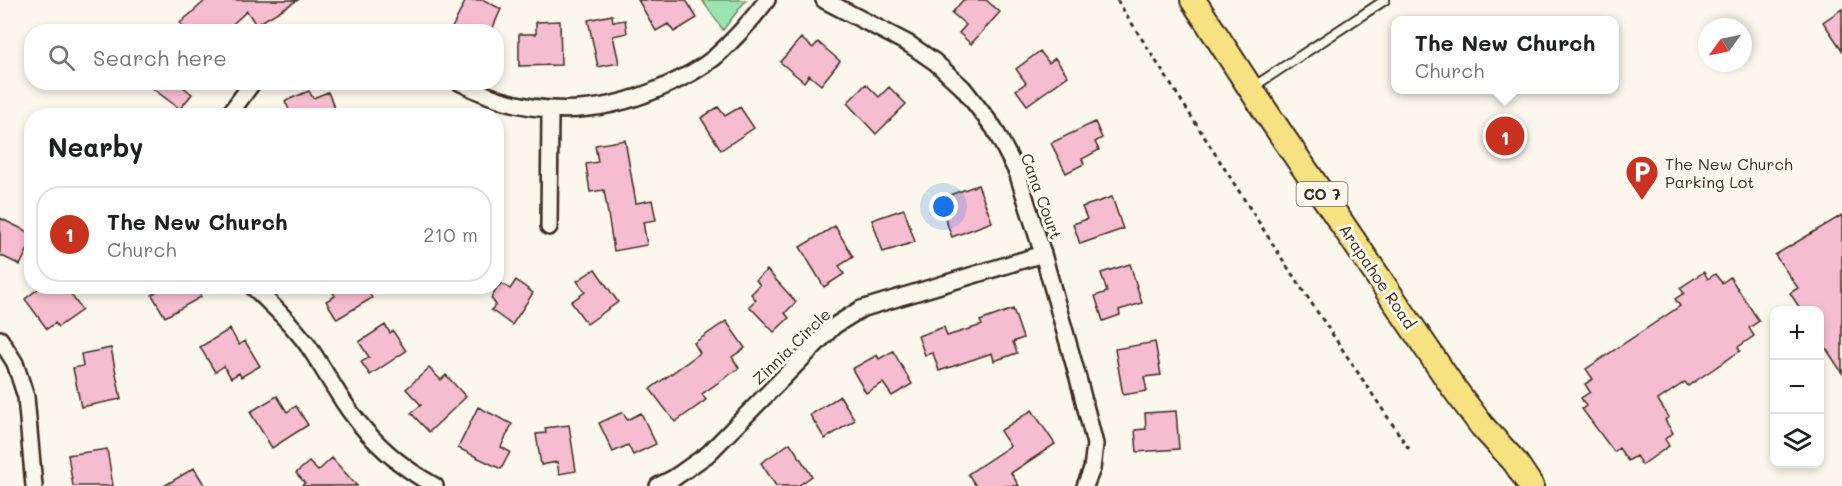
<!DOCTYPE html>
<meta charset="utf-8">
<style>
:root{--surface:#fff;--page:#f6f6f6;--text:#202124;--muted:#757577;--line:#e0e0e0;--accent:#c8321e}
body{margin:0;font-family:Mali,sans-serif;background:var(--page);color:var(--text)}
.controls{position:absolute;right:18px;bottom:18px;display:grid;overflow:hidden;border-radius:12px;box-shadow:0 3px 9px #0003}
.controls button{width:54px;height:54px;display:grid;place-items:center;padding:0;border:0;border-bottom:2px solid var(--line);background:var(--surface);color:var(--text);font:30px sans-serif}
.compass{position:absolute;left:1698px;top:18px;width:54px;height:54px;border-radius:50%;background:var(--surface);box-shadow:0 3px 9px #0003;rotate:237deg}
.you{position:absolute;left:944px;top:207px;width:21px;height:21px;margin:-15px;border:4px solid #fff;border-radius:50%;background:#1a73e8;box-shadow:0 0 0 9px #1a73e833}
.badge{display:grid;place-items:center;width:39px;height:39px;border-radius:50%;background:var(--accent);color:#fff;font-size:20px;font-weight:700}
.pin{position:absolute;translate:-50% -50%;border:3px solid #fff;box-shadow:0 2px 6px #0006}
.popup{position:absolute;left:1391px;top:16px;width:228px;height:78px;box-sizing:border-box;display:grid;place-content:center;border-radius:12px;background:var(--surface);filter:drop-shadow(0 2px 4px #0005);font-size:20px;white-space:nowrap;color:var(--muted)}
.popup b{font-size:22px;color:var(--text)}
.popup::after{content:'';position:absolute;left:50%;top:100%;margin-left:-12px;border:12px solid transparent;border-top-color:var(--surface)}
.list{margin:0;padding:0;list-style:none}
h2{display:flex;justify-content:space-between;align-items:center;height:78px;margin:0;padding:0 24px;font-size:26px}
h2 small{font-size:20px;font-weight:400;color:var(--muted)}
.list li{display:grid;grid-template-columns:39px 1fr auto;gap:18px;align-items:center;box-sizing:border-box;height:96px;margin:0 12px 12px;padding:0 12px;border:2px solid var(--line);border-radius:24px}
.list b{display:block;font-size:22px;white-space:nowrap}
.list p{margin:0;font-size:20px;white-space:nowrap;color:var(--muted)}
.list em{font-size:20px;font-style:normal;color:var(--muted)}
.icon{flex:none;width:33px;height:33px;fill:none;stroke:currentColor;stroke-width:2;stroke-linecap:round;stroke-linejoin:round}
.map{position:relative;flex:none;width:1842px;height:486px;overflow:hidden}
.search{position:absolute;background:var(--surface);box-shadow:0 3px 9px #0003;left:24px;top:24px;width:480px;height:66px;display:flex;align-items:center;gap:15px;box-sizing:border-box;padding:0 21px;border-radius:24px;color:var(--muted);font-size:22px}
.panel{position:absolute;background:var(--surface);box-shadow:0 3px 9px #0003;left:24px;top:108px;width:480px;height:186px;border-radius:24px}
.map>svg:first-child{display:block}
.green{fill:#9de4b2;stroke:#6c8768;stroke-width:1.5}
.building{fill:#f6bdd0;stroke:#3b2a1e;stroke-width:1.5}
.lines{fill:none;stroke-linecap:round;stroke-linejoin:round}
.lane-casing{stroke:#3b2a1e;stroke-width:12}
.street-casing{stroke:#3b2a1e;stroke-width:20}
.primary-casing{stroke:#3b2a1e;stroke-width:28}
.path{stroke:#3b2a1e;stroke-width:3;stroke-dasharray:4.5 4.5;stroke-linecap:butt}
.lane{stroke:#fbf7ec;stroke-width:8}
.street{stroke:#fbf7ec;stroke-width:15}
.primary{stroke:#f7e281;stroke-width:24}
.labels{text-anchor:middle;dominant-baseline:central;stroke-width:6;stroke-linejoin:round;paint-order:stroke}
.shield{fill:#fbf7ec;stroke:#75685c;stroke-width:1.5}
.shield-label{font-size:15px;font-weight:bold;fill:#3b2a1e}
.poi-label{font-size:16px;fill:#3b2a1e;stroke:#fbf7ec;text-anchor:start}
.street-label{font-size:16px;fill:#3b2a1e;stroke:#fbf7ec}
</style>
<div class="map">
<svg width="1842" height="486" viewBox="0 0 1842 486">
<rect width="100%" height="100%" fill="#fbf7ec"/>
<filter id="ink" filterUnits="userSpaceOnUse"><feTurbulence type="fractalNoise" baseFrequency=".0167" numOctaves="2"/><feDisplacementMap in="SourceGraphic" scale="12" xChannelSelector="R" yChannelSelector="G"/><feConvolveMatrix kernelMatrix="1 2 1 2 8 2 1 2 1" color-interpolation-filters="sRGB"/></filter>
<g filter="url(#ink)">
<path class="green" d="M702 0H746L723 30Z"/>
<path class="building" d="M206 0H298L256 25 247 11 224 32H188L180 23Z
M466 0H484L501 9 491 32H450Z
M638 0H686L697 18 674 32 668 24 656 31Z
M963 0H986L1000 12 971 44 959 33 966 25 952 13Z
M1842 9V50L1823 22Z
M612 15 613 22 625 20 627 33 613 36 619 63 598 67 588 20Z
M560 21 561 65 519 66V34H536V22Z
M801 38 813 48 818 42 840 61 821 85 809 75 804 82 780 62Z
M1040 51 1049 63 1055 58 1068 76 1027 105 1016 90 1026 83 1016 69Z
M144 82H177L192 94 180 109Z
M866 84 879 97 889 87 906 104 876 134 847 103Z
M309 91 313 98 328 92 338 116H292L285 101Z
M718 107 725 116 740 107 754 128 721 150 701 118Z
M1095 122 1102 138 1095 142 1099 150 1082 159 1084 164 1066 173 1051 143Z
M625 140 636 203 652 200 656 220 643 222 647 245 614 251 604 190 590 192 586 164 598 162 595 145Z
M978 185 992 222 952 237 938 199Z
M1112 197 1123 229 1080 244 1073 224 1087 219 1082 207Z
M904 209 915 242 883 252 872 220Z
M1842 215V373L1820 339V310H1801L1790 293 1798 288 1775 255Z
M0 218 32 234V241L20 265 0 255Z
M835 226 853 257 839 266 844 274 824 287 800 247Z
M1130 264 1142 303 1119 310 1120 315 1103 321 1095 296 1107 292 1101 273Z
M595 269 618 302 587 324 571 302 585 292 577 281Z
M767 270 796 302 785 313 789 318 774 332 749 306 756 300 751 294 760 285 756 280Z
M1704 272 1708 279 1715 274 1722 283 1730 277 1759 321 1749 328 1754 336 1738 347 1740 351 1688 386 1685 382 1658 400 1669 417 1665 420 1673 433 1665 439 1669 446 1642 465 1636 456 1628 461 1619 448 1614 452 1582 409 1586 406 1581 398 1590 392 1585 384 1593 379 1586 369 1680 306 1675 299 1684 293 1680 288Z
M516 280 533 293 512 325 491 310 496 305 491 298 501 283 510 289Z
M42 286H65L82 310 58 327 55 323 47 329 25 299Z
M153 286H195L201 297 165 317 152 295 156 292Z
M330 286H365L372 298 337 319 326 301 335 296Z
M1013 309 1023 338 1013 342 1017 353 994 361 992 353 939 371 933 353 925 355 918 336 944 327 947 336 982 325 980 321Z
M726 321 745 348 732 357 739 368 702 394 706 400 675 422 650 389 700 353 694 343Z
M385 325 390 333 393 331 406 351 370 375 361 362 369 357 359 342Z
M230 329 239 345 245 341 260 366 241 377 239 373 231 378 224 366 215 372 200 347Z
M1155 342 1161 375 1144 377 1147 391 1123 395 1115 349Z
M111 348 121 399 81 407 73 368 83 366 81 354Z
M893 351 912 384 892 396 883 383 866 393 852 369 877 355 879 359Z
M429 368 441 380 446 375 466 397 429 432 411 413 421 405 406 389Z
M277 396 287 412 296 406 308 425 272 448 250 412Z
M840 396 855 420 825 439 810 415Z
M478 407 512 424 501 447 510 452 501 469 458 448Z
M1032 410 1055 444 1011 473 1019 486H976L968 474 1010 446 1000 431Z
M1176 411 1179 449 1137 452 1135 430 1146 429 1145 413Z
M623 412 627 420 641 413 656 444 633 455 628 445 613 452 599 423Z
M569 425 576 471 559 474 557 462 541 465 536 434 546 433 545 428Z
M790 443 812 476 798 486H776L761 463Z
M107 449 113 486H73L68 455Z
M332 458 357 486H301L305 483 296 473 309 462 318 471Z
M194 468 205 486H164Z"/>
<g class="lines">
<defs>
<path id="lane" d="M1253 87 1385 0"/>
<path id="street" d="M824 0 909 44 935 62 963 88 994 128 1017 172 1043 254 1078 378 1095 444 1092 469 1085 486
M459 82C526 118 594 118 663 87 681 79 699 70 714 58 734 40 751 21 767 0
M228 116 253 82
M549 227 550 111
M252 286C272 305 293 325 309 347 323 368 335 390 349 410 372 442 400 467 435 486
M0 339 15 363 26 397 34 486
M658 486 674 478 708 454 834 326 861 309 1043 254"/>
<path id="primary" d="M1193 0 1266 112 1453 387 1482 426 1515 462 1531 486"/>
</defs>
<use href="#lane" class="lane-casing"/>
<use href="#street" class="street-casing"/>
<use href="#primary" class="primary-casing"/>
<path class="path" d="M1117 0 1288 268 1409 449"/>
<use href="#lane" class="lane"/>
<use href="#street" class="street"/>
<use href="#primary" class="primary"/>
</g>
</g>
<defs>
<symbol id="parking-pin" viewBox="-11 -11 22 30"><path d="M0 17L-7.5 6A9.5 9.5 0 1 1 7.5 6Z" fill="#c8321e" stroke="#fbf7ec"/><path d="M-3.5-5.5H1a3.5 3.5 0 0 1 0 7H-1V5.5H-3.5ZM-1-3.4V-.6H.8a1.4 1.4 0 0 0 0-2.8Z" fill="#fff"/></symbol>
</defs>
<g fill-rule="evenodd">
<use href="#parking-pin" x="1623" y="153" width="38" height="52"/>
</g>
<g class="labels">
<rect class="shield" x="1296.5" y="182" width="51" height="24" rx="4.5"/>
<g class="shield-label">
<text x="1322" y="194">CO 7</text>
</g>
<g class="poi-label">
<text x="1665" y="163">The New Church<tspan x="1665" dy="18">Parking Lot</tspan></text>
</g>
<g class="street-label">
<text transform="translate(1042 196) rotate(70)">Cana Court</text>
<text transform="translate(1378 276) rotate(56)">Arapahoe Road</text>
<text transform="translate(791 346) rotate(-44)">Zinnia Circle</text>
</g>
</g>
</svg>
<div class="controls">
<button>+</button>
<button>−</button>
<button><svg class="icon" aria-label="layers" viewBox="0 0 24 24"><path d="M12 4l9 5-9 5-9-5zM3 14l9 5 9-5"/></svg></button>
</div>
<svg class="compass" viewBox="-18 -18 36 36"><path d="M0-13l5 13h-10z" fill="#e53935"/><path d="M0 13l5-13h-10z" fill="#757577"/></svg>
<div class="you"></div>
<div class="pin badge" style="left:1505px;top:136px">1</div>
<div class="popup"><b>The New Church</b>Church</div>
<div class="search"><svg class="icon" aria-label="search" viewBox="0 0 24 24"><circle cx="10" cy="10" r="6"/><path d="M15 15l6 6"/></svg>Search here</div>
<section class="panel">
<h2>Nearby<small></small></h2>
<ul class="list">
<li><span class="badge">1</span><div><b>The New Church</b><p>Church</p></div><em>210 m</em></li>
</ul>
</section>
</div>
